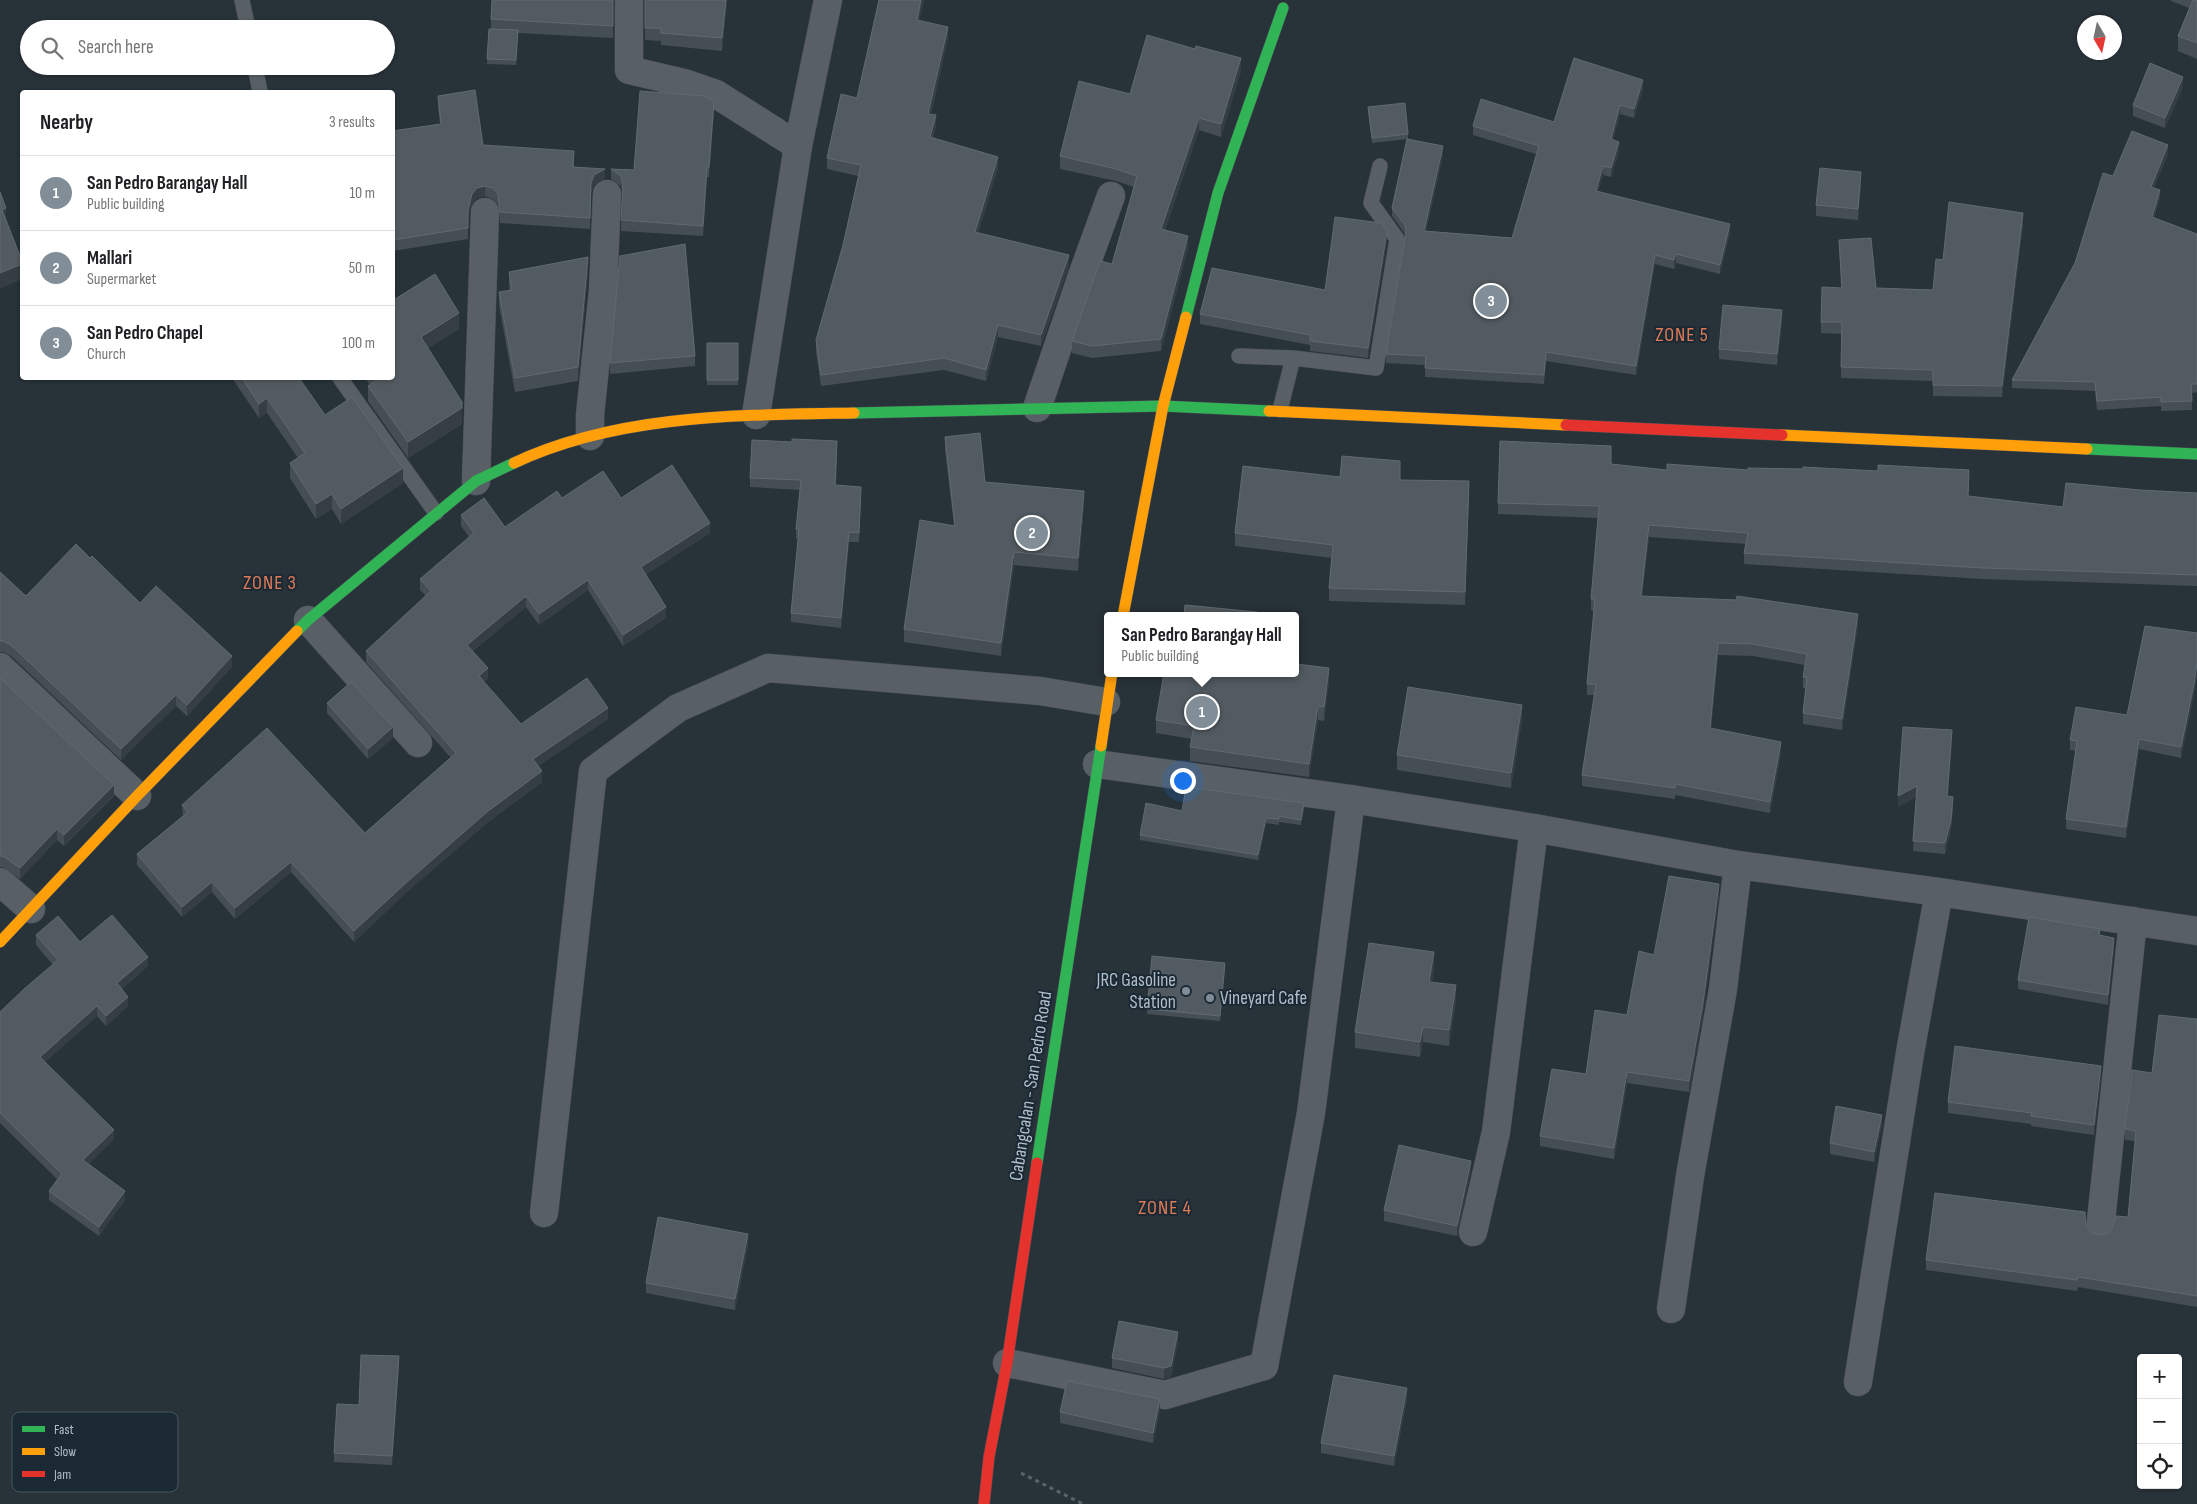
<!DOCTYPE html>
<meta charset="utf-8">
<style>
:root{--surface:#fff;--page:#f6f6f6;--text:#202124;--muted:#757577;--line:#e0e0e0;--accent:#818e97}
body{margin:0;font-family:"Sofia Sans Condensed",sans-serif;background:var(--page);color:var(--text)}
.controls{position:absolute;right:15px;bottom:15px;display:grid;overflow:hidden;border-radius:5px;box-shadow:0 1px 4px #0004}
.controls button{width:45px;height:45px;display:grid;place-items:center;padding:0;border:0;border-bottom:1px solid var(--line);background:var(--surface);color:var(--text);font:25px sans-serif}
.compass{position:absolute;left:2077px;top:15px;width:45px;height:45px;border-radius:50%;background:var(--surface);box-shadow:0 1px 4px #0004;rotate:171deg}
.you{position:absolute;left:1182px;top:780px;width:18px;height:18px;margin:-12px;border:4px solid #fff;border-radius:50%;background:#1a73e8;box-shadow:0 0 0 8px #1a73e833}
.badge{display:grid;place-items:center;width:32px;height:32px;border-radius:50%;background:var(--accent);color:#fff;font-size:16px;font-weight:700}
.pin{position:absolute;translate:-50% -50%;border:2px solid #fff;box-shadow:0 1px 5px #0006}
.popup{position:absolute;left:1104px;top:612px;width:195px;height:65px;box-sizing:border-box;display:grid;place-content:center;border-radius:5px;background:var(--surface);filter:drop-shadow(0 1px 4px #0005);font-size:16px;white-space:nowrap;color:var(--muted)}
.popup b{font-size:19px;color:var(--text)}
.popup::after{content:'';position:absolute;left:50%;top:100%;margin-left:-10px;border:10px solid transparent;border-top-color:var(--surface)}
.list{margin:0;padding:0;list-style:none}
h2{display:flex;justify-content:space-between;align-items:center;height:65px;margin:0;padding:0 20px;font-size:21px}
h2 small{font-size:16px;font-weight:400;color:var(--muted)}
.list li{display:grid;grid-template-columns:32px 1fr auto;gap:15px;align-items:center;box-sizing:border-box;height:75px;padding:0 20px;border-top:1px solid var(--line)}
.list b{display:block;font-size:19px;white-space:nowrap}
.list p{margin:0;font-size:16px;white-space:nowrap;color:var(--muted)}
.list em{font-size:16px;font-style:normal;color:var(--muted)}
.icon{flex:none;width:28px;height:28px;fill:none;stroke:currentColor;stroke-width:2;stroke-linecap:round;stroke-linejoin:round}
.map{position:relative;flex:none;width:2197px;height:1504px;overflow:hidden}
.search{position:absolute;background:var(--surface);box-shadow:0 1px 4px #0004;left:20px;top:20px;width:375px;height:55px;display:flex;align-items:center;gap:12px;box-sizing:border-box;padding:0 18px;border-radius:28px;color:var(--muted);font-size:19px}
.panel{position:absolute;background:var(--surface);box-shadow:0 1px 4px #0004;left:20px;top:90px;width:375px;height:290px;border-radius:5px}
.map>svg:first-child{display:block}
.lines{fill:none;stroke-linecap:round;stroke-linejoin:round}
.lane-casing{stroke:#464e53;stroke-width:16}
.street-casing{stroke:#464e53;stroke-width:29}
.fast-casing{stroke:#464e53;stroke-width:12}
.slow-casing{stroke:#464e53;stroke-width:12}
.jam-casing{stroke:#464e53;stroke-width:12}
.path{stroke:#5b6469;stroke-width:3;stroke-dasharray:4 4;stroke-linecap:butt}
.lane{stroke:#586066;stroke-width:15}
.street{stroke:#586066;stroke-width:28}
.fast{stroke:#30b455;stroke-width:11}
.slow{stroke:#ff9f0a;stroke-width:11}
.jam{stroke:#e5322d;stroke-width:11}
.wall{fill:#464e55}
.shaded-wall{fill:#353e44}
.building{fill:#525b61;stroke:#606a72}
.poi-dot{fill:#818e97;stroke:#1a2934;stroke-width:2}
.labels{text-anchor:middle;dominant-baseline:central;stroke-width:4;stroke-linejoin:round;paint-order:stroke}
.poi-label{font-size:19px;fill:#b1bfca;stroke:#1a2934;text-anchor:end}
.street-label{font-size:19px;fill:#b1bfca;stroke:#1a2934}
.neighbourhood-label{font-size:20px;letter-spacing:1px;fill:#df7b57;stroke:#1a2934}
.key{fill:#1a2934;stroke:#475661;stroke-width:1}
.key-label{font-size:14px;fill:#b1bfca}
</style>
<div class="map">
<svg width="2197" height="1504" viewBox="0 0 2197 1504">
<rect width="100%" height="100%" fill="#283239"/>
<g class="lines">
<defs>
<path id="lane" d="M242 0 248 29
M255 66 260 92
M1239 356 1293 358 1376 368 1397 239 1371 203 1380 166
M340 378 436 513
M1280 410 1293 358"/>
<path id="street" d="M629 0V70L684 83 716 94 798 146
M1037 408 1083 273 1111 196
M756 415 798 146 828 0
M590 436V415L603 291 607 194
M476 481 485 212
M308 620 418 743
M0 667 137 796
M1097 764 1351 799 1534 828 1738 865 1939 892 2197 931
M0 882 31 909
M544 1213 593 771 678 708 768 668 1040 691 1106 702
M2100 1230 2133 921
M1473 1232 1496 1132 1534 828
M1671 1309 1690 1176 1723 989 1738 865
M1007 1363 1165 1395 1264 1366 1311 1113 1351 799
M1858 1382 1910 1053 1939 892"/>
<path id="fast" d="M1186 317 1218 193 1283 8
M854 413 1163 406 1269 411
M2087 449 2197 454
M297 631 308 620 476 481 514 463
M1037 1163 1101 746"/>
<path id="slow" d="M1269 411 1566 425
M1782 435 2087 449
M514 463C618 414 741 415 854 413
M1123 616 1163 406 1186 317
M1101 746 1112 673
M0 942 137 796 297 631"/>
<path id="jam" d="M1566 425 1782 435
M984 1504 989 1457 1007 1363 1037 1163"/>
</defs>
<use href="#lane" class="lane-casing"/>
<use href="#street" class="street-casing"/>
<use href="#fast" class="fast-casing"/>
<use href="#slow" class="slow-casing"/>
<use href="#jam" class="jam-casing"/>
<path class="path" d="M1021 1473 1083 1504"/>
<use href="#lane" class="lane"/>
<use href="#street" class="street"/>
<use href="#fast" class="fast"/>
<use href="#slow" class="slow"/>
<use href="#jam" class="jam"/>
</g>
<path class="wall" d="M613 0V38L518 33 516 65 487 64 489 29H491V19Z
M645 0H727L722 51 661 45V41L645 40Z
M879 0H924L919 20 948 38 931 114 936 126 933 138 998 168 978 233 1069 266 1041 346 998 337 986 381 944 370 821 386 816 352V340L843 245 858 176 827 169V158L857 98Z
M2171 0H2197V59L2178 51V36L2189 8 2171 1Z
M1241 71 1221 137 1199 130 1165 230 1188 248 1161 351 1092 358 1072 353V341L1112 264 1134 187 1116 181 1060 169V156L1130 94Z
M2183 87 2165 128 2133 116V105Z
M1643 89 1634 118 1620 114 1613 140 1619 151 1611 177 1603 175 1598 191 1730 233 1720 274 1676 263 1674 269 1655 264 1636 375 1546 361 1544 384 1425 377V365L1386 363V354L1405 236V234L1392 216V208L1407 139 1372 143 1368 107 1408 134V139L1443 155 1426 231 1512 238 1536 154 1473 135V126L1554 122Z
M438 96 483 145 574 161V167L605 179 594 185 591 193 590 229 500 223 498 204 493 199 485 196 477 198 472 204 468 219V239L393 251 392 131 440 124 438 106Z
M714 111 709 177H707L703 236 621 231 622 193 621 186 611 179V169L634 170Z
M2168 154 2154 188 2160 198 2154 218 2197 234V392L2192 393V410L2161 411V406L2097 410 2095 391 2012 388V380L2075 263 2113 176Z
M1861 182 1858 220 1816 216V205Z
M2023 224 2002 397 1933 396V381L1841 378V334L1821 333V322L1841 288 1839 240 1876 288 1933 290 1943 260Z
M1387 241 1368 358 1310 351V345L1200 324V314L1325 290Z
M509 272H588L578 381 515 392 499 306V292L509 290Z
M392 301 459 329 428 348 462 424 408 458 368 401V386L370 385 365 378H392Z
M1782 321 1777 365 1719 359V349Z
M707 343H738V385H707Z
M695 356V366L610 374V363Z
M232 378H299L325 415 403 483 341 524 332 509 316 519 290 478V463L298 458 267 413 259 418Z
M945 437 985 482 1084 504 1078 571 1014 565 1001 656 904 642V629L954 525 945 450Z
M837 451 836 485 861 497 859 542H849L841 628 791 622V613L798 539H796V529L800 490 750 487V478Z
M1611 464 1667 470H1748L1969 482 1968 496 2063 507 2140 490 2197 493V586L1983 579 1744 564V553L1746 544 1649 537 1642 596 1858 625 1842 730 1803 724V713L1806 688H1803V677L1805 665 1753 656 1718 655 1711 729 1781 753 1770 813 1675 795V799L1582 786V775L1594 695H1587V684L1594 611 1591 610V599L1598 518 1498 514V503Z
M1340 477 1400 480 1469 494 1465 605 1329 601V588L1332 558 1235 546V533Z
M562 498H621L710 533 645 575 666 618 623 646 588 590 539 625 526 607 473 651 488 678 484 682 521 724 608 719 538 766 542 782 487 823 407 892 354 942 291 872 235 919 212 892 182 917 137 865V854L183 816 182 805 365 833 451 758 366 662V651L426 596 420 590V579L469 537 461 526V515L505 527Z
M90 558 140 603 232 667 187 716 176 706 121 760 11 656 3 652H0V572L26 596Z
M2197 633V674L2194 694 2181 758 2139 749 2126 838 2066 829V819L2076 751 2070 750V740L2127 715Z
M0 678 114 796 64 846 57 840 20 879 3 867H0Z
M1329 682 1324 721 1318 720 1309 777 1190 761V747L1192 739 1156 733V720Z
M327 703 393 738 368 759 327 713Z
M1522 720 1511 788 1397 770V755Z
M1952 740 1948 796 1953 807 1951 830 1945 854 1913 851 1916 797 1898 807Z
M1304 808 1301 825 1279 822V825L1266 823 1258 860 1140 840V835L1182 811Z
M1719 895 1703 1013 1689 1092 1627 1083 1614 1159 1540 1146V1136L1586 1074 1627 1015 1654 955Z
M36 935 80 942 148 966 122 989 128 1006 106 1026 97 1016 45 1062 114 1139 88 1164 125 1200 99 1236 49 1200V1191L57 1179 0 1123V1012L53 965 36 945Z
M2100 935 2114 948 2108 1005 2018 989V980Z
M1434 968 1432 982 1456 1001 1449 1046 1423 1042 1420 1057 1355 1048V1032Z
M1225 969 1220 1021 1147 1014V1009Z
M2197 1019V1307L2078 1287 2077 1291 1926 1270V1260L2086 1226 2091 1232 2098 1235 2106 1234 2128 1217 2135 1141 2125 1140V1129L2152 1073Z
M2101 1076 2094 1135 2031 1126V1124L1948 1113V1102Z
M1882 1125 1874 1162 1830 1154V1143Z
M1471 1171 1457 1236 1384 1221V1210Z
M748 1245 735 1310 646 1293V1283Z
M1178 1342 1171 1377 1164 1379 1112 1368V1358Z
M399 1365 392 1465 334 1462V1453L359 1405Z
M1407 1399 1394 1466 1321 1453V1443Z
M1160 1410 1153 1443 1060 1423V1412Z"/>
<path class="shaded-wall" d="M726 0H727L722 51V38Z
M921 0H924L917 31V20Z
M948 27V38L928 125V114Z
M1241 58V71L1221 137V124Z
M2183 77V87L2165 128V118Z
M1643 80V89L1634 118V109Z
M714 101V111L709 177V167Z
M1620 105V114L1611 148V139Z
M936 115V126L930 148V137Z
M1199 118V130L1161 241V229Z
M1619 142V151L1611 177V168Z
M2168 145V154L2151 196V187Z
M1443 146V155L1424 240V231Z
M998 157V168L975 243V232Z
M1603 166V175L1596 200V191Z
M707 167V177L703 236V226Z
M605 169V179L594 185 591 193 590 229 591 183 594 175Z
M1861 172V182L1858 220V209Z
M485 186V196L477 198 472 204 468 220V210L472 194 477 188Z
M2160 190V198L2152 226V217Z
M6 208V223L2 210Z
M2023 213V224L2002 397V386Z
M1730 224V233L1720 274V265Z
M1387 231V241L1368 358V348Z
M1188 236V248L1161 351V339Z
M1676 254V263L1674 269V260Z
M1069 255V266L1041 346V335Z
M1655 255V264L1636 375V366Z
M588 257V272L578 381V367Z
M22 264V279L0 289V273Z
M1782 310V321L1777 365V354Z
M459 313V329L421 353V337Z
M998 325V337L986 381V370Z
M1546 352V361L1544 384V375Z
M267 398V413L259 418V404Z
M462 402V424L408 458V442Z
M403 468V483L341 524V509Z
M1084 491V504L1078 571V558Z
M332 494V509L316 519V504Z
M710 523V533L641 578V567Z
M1649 525V537L1641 607V596Z
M849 532V542L841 628V618Z
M1014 552V565L1001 656V643Z
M588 580V590L539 625V614Z
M526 596V607L467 656V645Z
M666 607V618L623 646V635Z
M1858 614V625L1842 730V719Z
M1718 643V655L1710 740V728Z
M232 656V667L187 716V705Z
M2197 663V674L2194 694 2181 758V747Z
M488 668V678L479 687V676Z
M1329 668V682L1324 721V707Z
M176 695V706L121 760V749Z
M1522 705V720L1511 788V773Z
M1318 706V720L1309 777V764Z
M608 708V719L533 770V759Z
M393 727V738L368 759V749Z
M1952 730V740L1947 807V796Z
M2139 739V749L2126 838V827Z
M1781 742V753L1770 813V802Z
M542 771V782L487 823 407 892 354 942V931L407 882 487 812Z
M114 785V796L64 846V835Z
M1917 786V797L1898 807V796Z
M1953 797 1951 830 1945 854V843Z
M1304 803V808L1301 825V820Z
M1266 818V823L1258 860V855Z
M57 829V840L20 879V868Z
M291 862V872L235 919V908Z
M212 882V892L182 917V907Z
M1719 884V895L1703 1013 1689 1092V1081Z
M2114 938V948L2108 1005V995Z
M1434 952V968L1429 997V982Z
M148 957V966L117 993V983Z
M1225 963V969L1220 1021V1016Z
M1456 985V1001L1449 1046V1030Z
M128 997V1006L106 1026V1016Z
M97 1006V1016L40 1067V1057Z
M1423 1027V1042L1420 1057V1042Z
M2101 1066V1076L2094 1135V1125Z
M1627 1072V1083L1614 1159V1148Z
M1882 1115V1125L1874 1162V1152Z
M114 1130V1139L83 1170V1160Z
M1471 1161V1171L1457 1236V1226Z
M125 1191V1200L99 1236V1227Z
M748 1234V1245L735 1310V1299Z
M1178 1332V1342L1171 1377 1164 1379V1368Z
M399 1356V1365L392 1465V1456Z
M1407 1388V1399L1394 1466V1456Z
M1160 1399V1410L1153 1443V1433Z"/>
<path class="building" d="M492 0H613V26L491 19Z
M645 0H726L722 38 661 33V28H645Z
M879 0H921L917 20 948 27 928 114 936 115 930 137 998 157 975 232 1069 255 1041 335 998 325 986 370 944 358 821 375 816 340 843 245 861 165 827 158 841 94 857 98Z
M2193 0H2197V43L2178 36Z
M489 29 518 30 516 60 487 59Z
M1147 35 1195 49 1196 46 1241 58 1221 124 1199 118 1161 229 1188 236 1161 339 1092 346 1072 341 1100 261 1112 264 1137 176 1116 169 1060 156 1079 81 1130 94Z
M1574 58 1643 80 1634 109 1620 105 1611 139 1619 142 1611 168 1603 166 1596 191 1730 224 1720 265 1676 254 1674 260 1655 255 1636 366 1546 352 1544 375 1425 368 1426 356 1386 354 1406 231 1405 225 1392 208 1407 139 1443 146 1424 231 1512 238 1539 146 1473 126 1481 99 1554 122Z
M2150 63 2183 77 2165 118 2133 105Z
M475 90 483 145 574 151 573 167 605 169 594 175 591 183 590 218 500 212 498 194 493 188 485 186 477 188 472 194 468 210V228L393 240 392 131 441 124 438 96Z
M640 91 704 96 714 101 709 167H707L703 226 621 220 623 184 621 176 611 169 634 170Z
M1405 103 1408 134 1372 138 1368 107Z
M2132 131 2168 145 2151 187 2160 190 2152 217 2197 234V384H2191L2192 401 2161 402V397L2097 401 2095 382 2012 380 2075 263 2103 173 2113 176Z
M1820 168 1861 172 1858 209 1816 205Z
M0 192 6 208 2 210 22 261V264L0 273Z
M1949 202 2023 213 2002 386 1933 385V370L1841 367 1842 322H1821L1822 287 1842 288 1839 240 1871 238 1876 288 1933 290 1936 259 1943 260Z
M1335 217 1381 223 1387 231 1368 348 1310 341V335L1200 314 1212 268 1325 290Z
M685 244 695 356 610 363 620 256Z
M588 257 578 367 515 378 499 292 512 290 509 272Z
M435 274 459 313 421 337 462 402V408L408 442 368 386 377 380 375 378H392V301Z
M1723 305 1782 310 1777 354 1719 349Z
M707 343H738V380H707Z
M242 378H299L325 415 352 397 403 468 341 509 332 494 316 504 290 463 305 453 267 398 259 404Z
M980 433 985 482 1084 491 1078 558 1014 552 1001 643 904 629 920 520 955 526 945 437Z
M792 439 837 441 835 485 861 487 859 533 849 532 841 618 791 613 799 529H796L801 480 750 478 752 440 792 442Z
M1500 441 1611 446V464L1667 470V464L1748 470V468L1803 469V467L1878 471V465L1969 470 1968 496 2063 507 2066 483 2140 490 2197 493V575L1983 568 1744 553 1748 533 1649 525 1641 596 1736 600 1737 596 1858 614 1842 719 1803 713 1807 677H1803L1807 654 1753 644 1718 643 1710 728 1781 742 1770 802 1675 784V788L1582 775 1596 684H1587L1595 599H1591L1599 506 1498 503Z
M1342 456 1400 461V480L1469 481 1465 592 1329 588 1333 545 1235 533 1243 466 1340 477Z
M672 465 710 523 641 567 666 607 623 635 588 580 539 614 526 596 467 645 488 668 479 676 521 724 587 678 608 708 533 759 542 771 487 812 407 882 354 931 291 862 235 908 212 882 182 907 137 854 188 812 182 805 267 728 365 833 456 753 366 651 431 591 420 579 474 533 461 515 484 498 505 527 557 491 562 498 603 471 621 498Z
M76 544 90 558 92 556 140 603 156 586 232 656 187 705 176 695 121 749 11 645 3 641H0V572L26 596Z
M1185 605 1257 612V616H1184Z
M2145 626 2197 633V663L2194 684 2181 747 2139 739 2126 827 2066 819 2077 741 2070 740 2076 707 2127 715Z
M1296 664 1329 668 1324 707 1318 706 1309 764 1190 747 1194 726 1156 720 1164 673H1296Z
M0 678 114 785 64 835 57 829 20 868 3 856H0Z
M351 682 393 727 368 749 327 703Z
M1408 687 1522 705 1511 773 1397 755Z
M1903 727 1952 730 1947 796 1953 797 1951 820 1945 843 1913 841 1917 786 1898 796Z
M1186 787 1304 803 1301 820 1279 816V819L1266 818 1258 855 1140 835 1146 803 1182 811Z
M1669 876 1719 884 1703 1003 1689 1081 1627 1072 1614 1148 1540 1136 1552 1069 1586 1074 1595 1010 1627 1015 1639 951 1654 955Z
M112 915 148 957 117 983 128 997 106 1016 97 1006 40 1057 114 1130 83 1160 125 1191 99 1227 49 1191 62 1174 0 1113V1012L24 989 58 960 36 935 58 916 80 942Z
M2029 917 2100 929 2099 935 2114 938 2108 995 2018 980Z
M1369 943 1434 952 1429 982 1456 985 1449 1030 1423 1027 1420 1042 1355 1032Z
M1152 956 1225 963 1220 1016 1147 1009Z
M2159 1015 2197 1019V1296L2078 1277 2077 1280 1926 1260 1935 1193 2085 1212 2086 1226 2091 1232 2098 1235 2106 1234 2112 1229 2116 1216 2128 1217 2136 1131 2125 1129 2132 1070 2152 1073Z
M1955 1046 2101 1066 2094 1125 2031 1116 2032 1113 1948 1102Z
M1836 1106 1882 1115 1874 1152 1830 1143Z
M1399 1145 1471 1161 1457 1226 1384 1210Z
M658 1217 748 1234 735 1299 646 1283Z
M1119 1321 1178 1332 1171 1366 1164 1368 1112 1358Z
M361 1355 399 1356 392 1456 334 1453 337 1404 359 1405Z
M1334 1375 1407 1388 1394 1456 1321 1443Z
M1067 1381 1160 1399 1153 1433 1060 1412Z"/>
<g class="poi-dot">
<circle cx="1186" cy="991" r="5"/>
<circle cx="1210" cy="998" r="5"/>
</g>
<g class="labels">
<g class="poi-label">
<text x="1176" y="980">JRC Gasoline<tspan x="1176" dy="22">Station</tspan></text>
<text x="1220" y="998" text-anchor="start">Vineyard Cafe</text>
</g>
<g class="street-label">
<text transform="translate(1031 1086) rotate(-81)">Cabangcalan - San Pedro Road</text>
</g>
<g class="neighbourhood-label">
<text x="1682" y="335">ZONE 5</text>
<text x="270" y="583">ZONE 3</text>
<text x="1165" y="1208">ZONE 4</text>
</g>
</g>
<rect x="12" y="1412" width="166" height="80" rx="8" class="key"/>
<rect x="22" y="1426" width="23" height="6" fill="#30b455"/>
<rect x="22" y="1448" width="23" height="7" fill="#ff9f0a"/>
<rect x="22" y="1471" width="23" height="6" fill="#e5322d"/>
<g class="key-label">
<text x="54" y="1434">Fast</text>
<text x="54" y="1456">Slow</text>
<text x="54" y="1479">Jam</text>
</g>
</svg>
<div class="controls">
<button>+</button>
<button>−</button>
<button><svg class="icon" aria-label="locate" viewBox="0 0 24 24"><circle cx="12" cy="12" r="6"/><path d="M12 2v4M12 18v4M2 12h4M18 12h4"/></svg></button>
</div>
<svg class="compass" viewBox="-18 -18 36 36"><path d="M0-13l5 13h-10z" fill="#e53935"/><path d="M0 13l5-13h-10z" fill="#757577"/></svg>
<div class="you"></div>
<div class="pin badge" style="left:1202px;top:712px">1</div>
<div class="popup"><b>San Pedro Barangay Hall</b>Public building</div>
<div class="pin badge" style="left:1032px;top:533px">2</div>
<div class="pin badge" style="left:1491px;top:301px">3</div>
<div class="search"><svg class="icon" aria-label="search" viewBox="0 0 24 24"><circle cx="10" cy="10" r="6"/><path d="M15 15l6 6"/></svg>Search here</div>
<section class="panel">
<h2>Nearby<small>3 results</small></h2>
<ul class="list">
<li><span class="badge">1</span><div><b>San Pedro Barangay Hall</b><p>Public building</p></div><em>10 m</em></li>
<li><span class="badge">2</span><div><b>Mallari</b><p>Supermarket</p></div><em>50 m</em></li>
<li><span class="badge">3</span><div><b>San Pedro Chapel</b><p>Church</p></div><em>100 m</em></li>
</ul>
</section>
</div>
